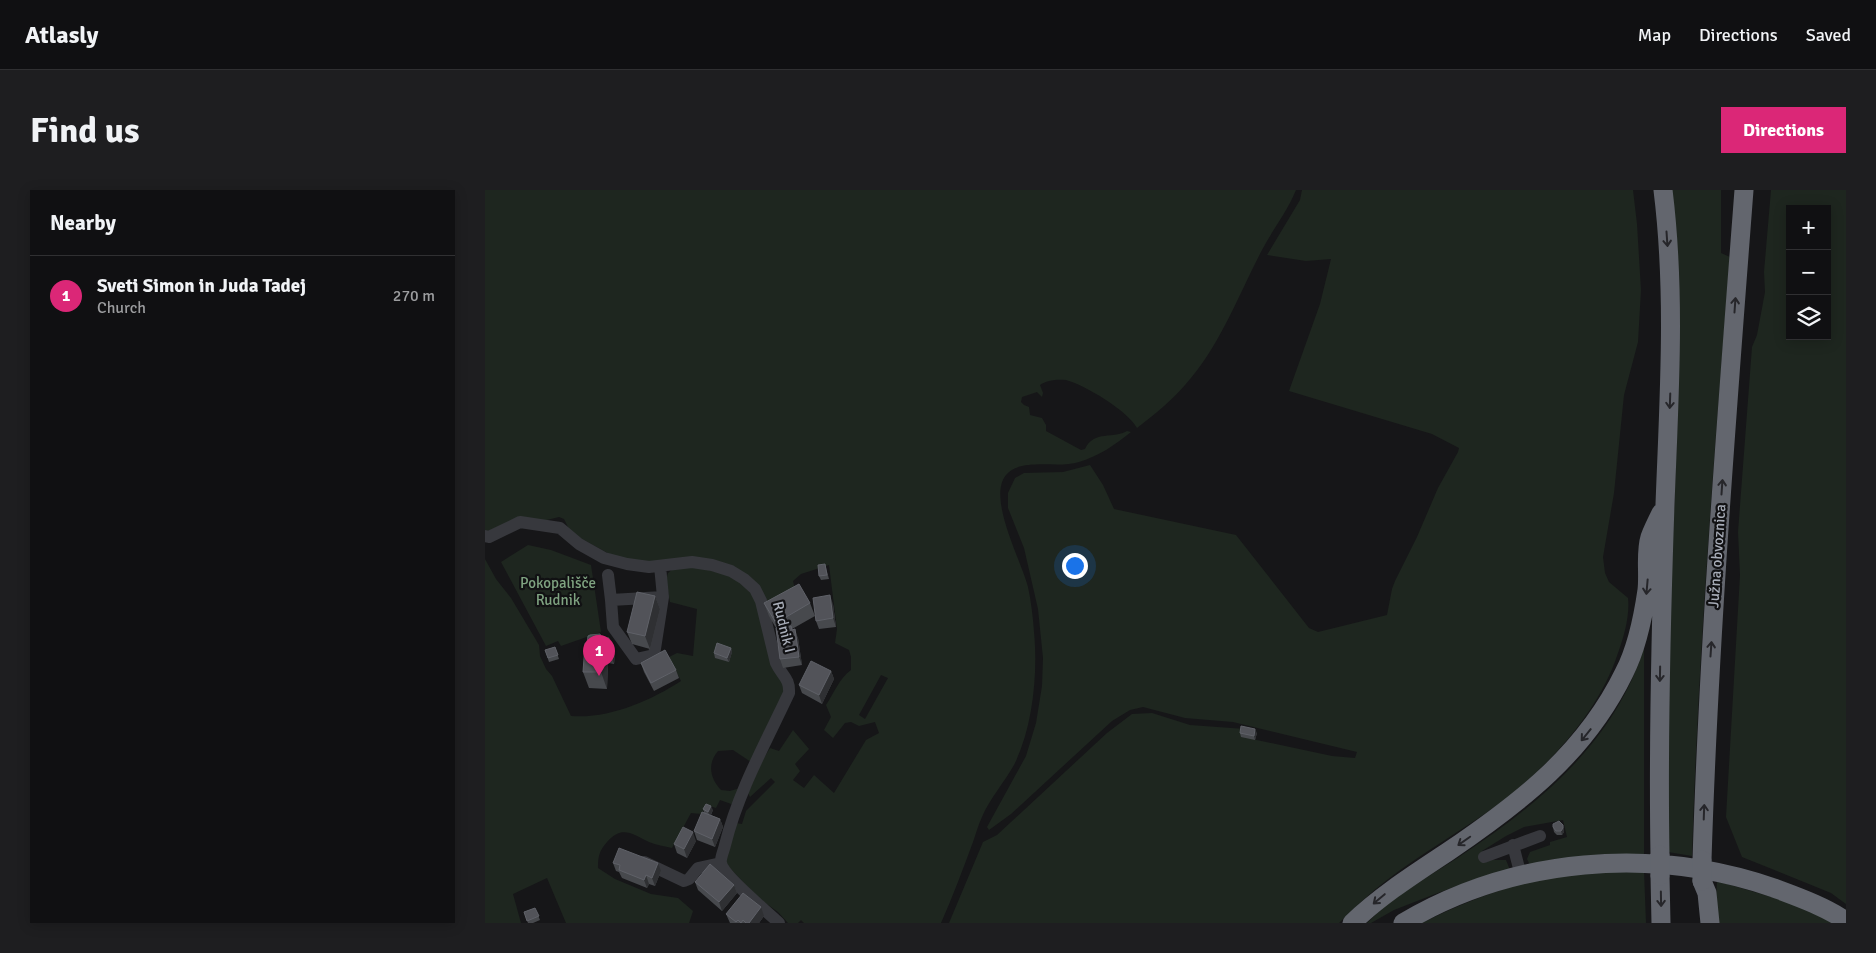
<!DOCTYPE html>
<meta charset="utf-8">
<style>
:root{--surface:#101012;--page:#1e1e20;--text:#f1f3f6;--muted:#9c9d9f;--line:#303032;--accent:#db2777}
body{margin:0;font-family:Signika,sans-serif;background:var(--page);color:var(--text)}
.controls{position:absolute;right:15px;top:15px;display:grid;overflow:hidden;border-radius:0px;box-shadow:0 2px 12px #0003}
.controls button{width:45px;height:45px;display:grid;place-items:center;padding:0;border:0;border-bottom:1px solid var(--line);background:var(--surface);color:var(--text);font:25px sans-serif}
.you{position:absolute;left:589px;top:375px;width:18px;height:18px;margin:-12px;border:4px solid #fff;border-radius:50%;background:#1a73e8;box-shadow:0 0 0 8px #1a73e833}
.badge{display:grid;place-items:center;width:32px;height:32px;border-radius:50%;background:var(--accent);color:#fff;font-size:16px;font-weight:700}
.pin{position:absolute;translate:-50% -41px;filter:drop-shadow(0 1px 2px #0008)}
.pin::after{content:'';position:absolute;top:26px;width:18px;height:15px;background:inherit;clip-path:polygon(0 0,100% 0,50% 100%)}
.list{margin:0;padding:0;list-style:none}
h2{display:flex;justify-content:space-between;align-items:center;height:65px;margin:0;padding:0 20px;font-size:21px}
h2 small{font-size:16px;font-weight:400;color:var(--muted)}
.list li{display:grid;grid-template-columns:32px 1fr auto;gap:15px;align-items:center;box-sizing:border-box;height:80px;padding:0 20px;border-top:1px solid var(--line)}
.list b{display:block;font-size:19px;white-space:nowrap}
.list p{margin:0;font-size:16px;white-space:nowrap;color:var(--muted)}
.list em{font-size:16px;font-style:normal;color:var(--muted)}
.icon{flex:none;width:28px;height:28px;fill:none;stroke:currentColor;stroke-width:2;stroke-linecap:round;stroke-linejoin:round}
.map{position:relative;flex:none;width:1361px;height:733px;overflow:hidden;border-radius:0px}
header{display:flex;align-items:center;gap:30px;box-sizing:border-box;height:70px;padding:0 25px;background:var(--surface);border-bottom:1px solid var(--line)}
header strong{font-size:24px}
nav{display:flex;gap:28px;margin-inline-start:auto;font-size:18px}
.intro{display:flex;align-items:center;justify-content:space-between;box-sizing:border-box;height:120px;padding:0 30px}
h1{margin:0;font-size:35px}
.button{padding:12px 22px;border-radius:0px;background:var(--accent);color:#fff;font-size:18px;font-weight:700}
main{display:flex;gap:30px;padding:0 30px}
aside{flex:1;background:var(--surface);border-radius:0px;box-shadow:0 2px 12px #0003}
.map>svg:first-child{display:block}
.green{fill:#1e261f;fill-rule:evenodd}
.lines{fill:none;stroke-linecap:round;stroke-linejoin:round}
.minor{stroke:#37383d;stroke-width:12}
.highway{stroke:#63666e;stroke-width:19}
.highway-bridge{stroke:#63666e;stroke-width:19}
.wall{fill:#47494d}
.shaded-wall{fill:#2f3033}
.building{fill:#525359;stroke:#5f6168}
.oneway{stroke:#26262a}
.labels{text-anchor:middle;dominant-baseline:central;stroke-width:4.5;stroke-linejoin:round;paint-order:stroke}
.street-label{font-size:15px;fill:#a8adb8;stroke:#111113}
.park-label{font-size:15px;fill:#7fa381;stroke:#111113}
</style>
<header>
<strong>Atlasly</strong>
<nav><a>Map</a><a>Directions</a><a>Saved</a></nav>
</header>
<div class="intro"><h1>Find us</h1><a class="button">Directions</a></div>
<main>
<aside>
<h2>Nearby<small></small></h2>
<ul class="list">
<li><span class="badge">1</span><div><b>Sveti Simon in Juda Tadej</b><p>Church</p></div><em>270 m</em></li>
</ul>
</aside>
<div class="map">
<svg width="1361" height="733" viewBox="0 0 1361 733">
<rect width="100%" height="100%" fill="#161618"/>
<path class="green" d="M0 0H811C802 22 788 39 777 60 754 104 734 158 700 195 686 211 669 225 652 238 643 221 600 195 581 190 573 189 561 190 555 195L558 203 557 207 552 202 537 207 536 212 539 215 544 217 545 225 557 228 561 235V241L596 260 600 259C609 240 629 249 642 241L646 242C630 255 614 266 594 272 573 279 536 267 521 285 502 308 536 370 543 397 546 411 548 427 549 442 553 483 548 537 529 575 519 593 505 608 497 627 493 635 491 644 488 652 478 679 468 706 456 733H319L316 730 313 733H303L293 722 272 707 243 676 241 670 250 633 257 634 261 621 290 592 286 588 265 607 263 603 277 571 285 558 294 561 308 540 324 559 310 574 315 581 308 590 319 598 329 585 349 603 381 550 394 543 390 532 374 536 366 532 360 533 348 548 339 540 346 527 341 515C349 503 354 489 366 480V467L364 460 350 453 352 439 344 375 316 384 308 391 311 404 284 418 249 378 155 373 130 367 86 343 79 329 74 327 5 344 0 340ZM396 485 403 488 380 529 374 525Z
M817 0H1148L1152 34 1156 100 1153 152 1139 205 1129 303 1118 367 1120 383 1124 392 1143 408C1145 425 1139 447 1133 463 1114 522 1064 576 1015 613 978 640 938 662 902 690 885 703 869 718 854 733H464L498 652 512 645 622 543 647 524 667 523 705 535 760 539 767 549 847 566 870 568 872 562 748 532 700 528 658 517 645 520 627 531 526 624 504 640 502 637 541 566 551 533 557 496 558 468 553 419 539 358 523 318V303L530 288 539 283 578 282 605 275 618 295 629 319 751 345 824 438 833 442 902 425 907 399 910 391 932 347 953 298 973 262 974 258 947 244 804 201 835 114 846 69 821 71 782 65 815 10Z
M1186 0H1236V63L1245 67C1229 266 1213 466 1207 666L1183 662V480L1193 216 1194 134Z
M1286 0H1361V714L1346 703 1257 667 1241 627 1255 385 1253 342 1267 157 1272 145 1280 102 1279 82ZM1305 19H1342V146H1305Z
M43 355 66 360 106 375 116 442 76 456 73 451 61 456 16 372Z
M0 369 11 389 26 408 54 455 55 466 61 479 67 486 86 526C124 529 165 511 196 491L184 467 192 463 208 466 212 419 185 412 181 390 183 383 189 378 207 376 248 386 271 408 298 488 300 501 266 572 248 560 233 561C222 574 225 588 236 600L245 601 255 598 249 615 235 610 231 618 222 615 217 624 206 623 187 658C180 656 171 655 164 652 147 644 137 635 122 652 114 661 113 667 113 678L130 689 166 704 193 708 208 721 204 733H81L62 688 28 704 36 733H0Z
M1159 458V665L1120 664 1045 675 1042 669 1045 662 1065 655V652L1082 647 1078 630 1039 637 1021 646 997 661 1006 670H1021L1025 680 988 690 950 704 909 720 886 733H882C908 706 943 687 974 667 1054 614 1129 553 1159 458Z
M1159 681 1161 733H937C985 709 1036 690 1090 683 1113 680 1136 682 1159 681Z
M1232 691 1314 715 1351 733H1230Z"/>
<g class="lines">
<path class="minor" d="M0 346 4 347 35 332 75 338 94 354 119 368 142 374 164 377 207 372 227 375 246 381 259 389 270 399 276 411 291 473C297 486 305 488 304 503 281 552 253 602 240 655 239 660 235 668 236 673 238 686 283 722 294 733
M175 376 178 407 169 465 151 469 128 437 126 410 178 407
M123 385 126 410
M1028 655 1036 686
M999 667 1055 646
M159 672 199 691 204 689 213 678 236 673"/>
<path class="highway" d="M1175 665C1173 548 1176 431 1180 314 1184 209 1191 104 1178 0
M1217 670C1224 446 1242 223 1259 0
M1175 686 1176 733
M1217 691 1222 703 1225 733
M867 733C896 705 931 683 964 661 1036 612 1100 563 1139 483 1152 458 1158 428 1162 400 1164 383 1160 363 1165 347 1168 339 1172 331 1176 323
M918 733C1029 667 1167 656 1289 698 1313 707 1339 716 1361 731"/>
<path class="highway-bridge" d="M1175 665V686
M1217 691V670"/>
</g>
<path class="wall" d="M340 374 344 389 336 390 334 386Z
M170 406 175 419 165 459 147 454 142 442Z
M279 413H325L330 426 307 439 313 448 317 475 298 478 295 469 291 438 284 426Z
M348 414 351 437 334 439 331 431Z
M117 448 130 465 129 474 123 473 122 499 104 498 98 482 102 453Z
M70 457 74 469 64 472 60 460Z
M246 458 247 462 244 472 230 468 229 463Z
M156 473 191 480 194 488 169 501 159 482Z
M346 481 349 489 337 514 317 503 314 495Z
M755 543H772L770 550 756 547Z
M218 619 228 620 226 625 235 629 238 637 230 657 212 650 209 641 219 622Z
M1068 637 1079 639V642L1077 645H1072L1069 642Z
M211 651 202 668 192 663 189 654Z
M128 673 176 681 170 696 164 694 162 698 137 688 134 682 131 681Z
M210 692 249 695 252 703 237 721 213 700Z
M50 718 55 730 48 733H43L39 722Z
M241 724 279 726 274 733H245Z"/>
<path class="shaded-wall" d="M345 405 348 414 351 437 348 428Z
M170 406 175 419 165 459 160 446Z
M310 439 313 448 317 475 314 467Z
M124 448 130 465 129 474 123 457Z
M117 457 123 473 122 499 116 482Z
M246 458 247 462 244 472 242 468Z
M346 481 349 489 337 514 334 505Z
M770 539 772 543 770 550 769 546Z
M226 616 228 620 225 626 223 622Z
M235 629 238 637 230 657 227 649Z
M1078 635 1079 639V642L1077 645 1076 641Z
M208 642 211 651 202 668 199 659Z
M173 673 176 681 170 696 167 688Z
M161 685 164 694 162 698 159 690Z
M249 695 252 703 237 721 234 712Z
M276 717 279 726 274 733H264Z"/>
<path class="building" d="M340 374 342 385 334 386 333 375Z
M314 394 325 413 291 433 279 413Z
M152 402 170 406 160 446 142 442Z
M345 405 348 428 331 431 328 408Z
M306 436 307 440 310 439 314 467 295 469 291 438Z
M115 444 117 448H124L123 457H117L116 482H98L100 453H102L103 446 105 445Z
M232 453 246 458 242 468 229 463Z
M70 457 73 465 63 468 60 460Z
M180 460 191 480 166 493 156 473Z
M326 471 346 481 334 505 314 495Z
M756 536 770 539 769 546 755 543Z
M221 614 226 616 223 622 218 619Z
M217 622 235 629 227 649 209 641Z
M1074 631 1078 635V638L1076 641H1071L1068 637V634Z
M198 637 208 642 199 659 189 654Z
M134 658 173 673 167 688 161 685 159 690 134 680 135 675 128 673Z
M225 674 249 695 234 712 210 692Z
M258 703 276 717 264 733H261L258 730 256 733 253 730 251 732 241 724Z
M50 718 54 726 42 731 39 722Z"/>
<defs><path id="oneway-shaft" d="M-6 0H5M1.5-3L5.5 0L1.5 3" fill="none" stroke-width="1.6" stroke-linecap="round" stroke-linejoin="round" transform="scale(1.25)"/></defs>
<g class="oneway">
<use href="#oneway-shaft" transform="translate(1182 49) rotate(86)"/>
<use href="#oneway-shaft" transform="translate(1250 115) rotate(-86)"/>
<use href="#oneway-shaft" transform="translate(1185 211) rotate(92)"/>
<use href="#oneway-shaft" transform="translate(1237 297) rotate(-86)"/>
<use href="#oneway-shaft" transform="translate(1162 397) rotate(95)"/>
<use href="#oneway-shaft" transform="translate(1226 459) rotate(-86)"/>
<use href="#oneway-shaft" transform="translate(1175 484) rotate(91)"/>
<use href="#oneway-shaft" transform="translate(1101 545) rotate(129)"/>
<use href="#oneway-shaft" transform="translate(1219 622) rotate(-88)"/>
<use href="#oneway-shaft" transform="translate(979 651) rotate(145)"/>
<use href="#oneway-shaft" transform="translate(894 709) rotate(140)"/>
<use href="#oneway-shaft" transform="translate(1176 709) rotate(89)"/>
</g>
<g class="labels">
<g class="street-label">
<text transform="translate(1232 366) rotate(-86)">Južna obvoznica</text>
<text transform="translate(299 437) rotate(76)">Rudnik I</text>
</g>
<g class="park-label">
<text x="73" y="393">Pokopališče<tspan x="73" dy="17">Rudnik</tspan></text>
</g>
</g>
</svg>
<div class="controls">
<button>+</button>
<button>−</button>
<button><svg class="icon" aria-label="layers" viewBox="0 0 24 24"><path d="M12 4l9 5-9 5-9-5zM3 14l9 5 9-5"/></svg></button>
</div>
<div class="you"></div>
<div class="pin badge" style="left:114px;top:486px">1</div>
</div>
</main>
